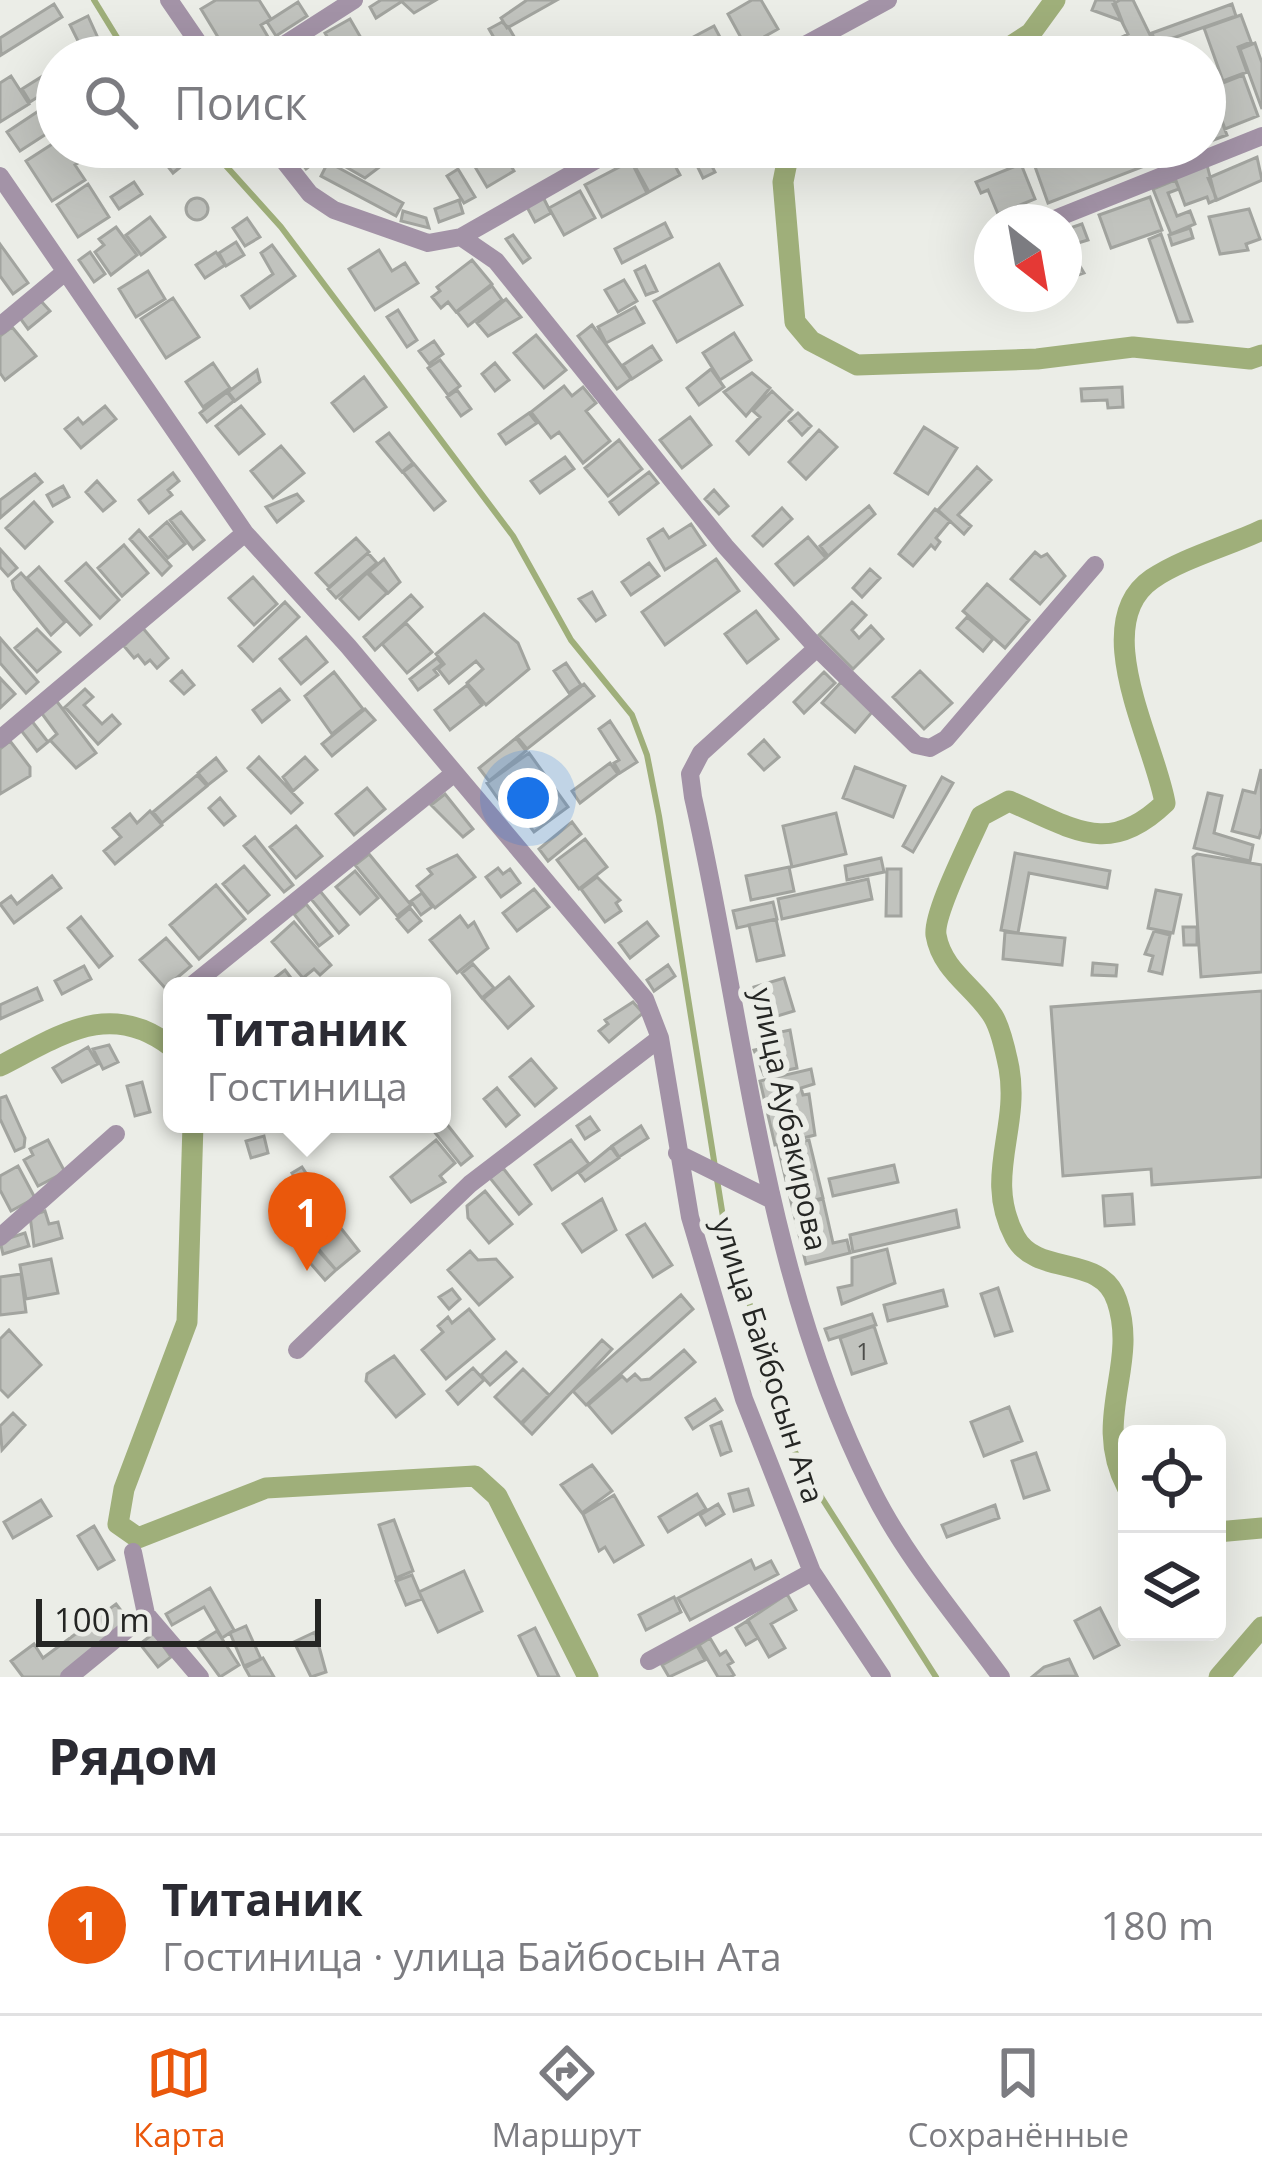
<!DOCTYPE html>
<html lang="ru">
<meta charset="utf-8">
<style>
:root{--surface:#fff;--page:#f2f2f3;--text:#2b2b33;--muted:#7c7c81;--line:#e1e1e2;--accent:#ea580c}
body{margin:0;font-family:"Open Sans",sans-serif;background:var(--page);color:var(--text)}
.controls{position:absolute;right:36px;bottom:36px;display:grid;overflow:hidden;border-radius:18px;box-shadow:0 12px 48px #0002}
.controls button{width:108px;height:108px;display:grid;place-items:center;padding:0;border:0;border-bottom:3px solid var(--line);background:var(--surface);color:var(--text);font:60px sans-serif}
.compass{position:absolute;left:974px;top:204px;width:108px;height:108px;border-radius:50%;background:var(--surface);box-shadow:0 12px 48px #0002;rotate:149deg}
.scale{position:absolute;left:36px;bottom:30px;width:285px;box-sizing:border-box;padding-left:12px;border:6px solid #252624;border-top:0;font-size:33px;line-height:42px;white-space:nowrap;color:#252624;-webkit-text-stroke:9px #ebede7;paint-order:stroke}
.you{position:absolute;left:528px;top:798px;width:42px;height:42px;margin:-30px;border:9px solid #fff;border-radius:50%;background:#1a73e8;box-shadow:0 0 0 18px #1a73e833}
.badge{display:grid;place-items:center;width:78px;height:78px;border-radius:50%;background:var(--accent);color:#fff;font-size:39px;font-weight:700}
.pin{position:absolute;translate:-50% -99px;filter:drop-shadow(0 3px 6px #0008)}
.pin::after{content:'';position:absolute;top:63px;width:42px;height:36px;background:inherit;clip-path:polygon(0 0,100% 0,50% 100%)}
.popup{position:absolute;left:163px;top:977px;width:288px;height:156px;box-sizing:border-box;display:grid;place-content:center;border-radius:18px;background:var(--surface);filter:drop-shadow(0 3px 9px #0005);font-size:39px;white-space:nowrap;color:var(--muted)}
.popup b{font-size:45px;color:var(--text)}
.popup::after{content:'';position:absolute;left:50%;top:100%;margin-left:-24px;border:24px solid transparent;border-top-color:var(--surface)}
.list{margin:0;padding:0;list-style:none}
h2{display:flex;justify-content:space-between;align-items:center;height:156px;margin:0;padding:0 48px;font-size:51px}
h2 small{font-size:39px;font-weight:400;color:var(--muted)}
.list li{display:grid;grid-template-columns:78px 1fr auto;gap:36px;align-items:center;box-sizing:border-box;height:180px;padding:0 48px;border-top:3px solid var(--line)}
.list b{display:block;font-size:45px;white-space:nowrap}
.list p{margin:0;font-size:39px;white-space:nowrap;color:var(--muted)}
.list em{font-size:39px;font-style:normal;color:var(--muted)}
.icon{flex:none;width:66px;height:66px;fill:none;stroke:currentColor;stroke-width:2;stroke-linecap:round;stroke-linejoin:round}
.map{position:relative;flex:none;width:1262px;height:1677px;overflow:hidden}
.search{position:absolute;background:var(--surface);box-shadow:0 12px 48px #0002;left:36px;right:36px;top:36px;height:132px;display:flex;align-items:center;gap:30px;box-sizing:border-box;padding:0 42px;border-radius:66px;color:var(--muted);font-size:45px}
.sheet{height:336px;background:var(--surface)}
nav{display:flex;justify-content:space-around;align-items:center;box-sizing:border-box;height:168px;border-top:3px solid var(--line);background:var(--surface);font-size:33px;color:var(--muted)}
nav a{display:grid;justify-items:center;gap:6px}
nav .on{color:var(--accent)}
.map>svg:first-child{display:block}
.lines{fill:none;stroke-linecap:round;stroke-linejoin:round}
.stream{stroke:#9faf7a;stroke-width:6}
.canal{stroke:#9faf7a;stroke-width:21}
.building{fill:#c1c3be;stroke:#a2a49f;stroke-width:3}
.minor{stroke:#a393a7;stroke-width:18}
.labels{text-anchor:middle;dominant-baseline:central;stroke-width:12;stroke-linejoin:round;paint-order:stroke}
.number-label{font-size:24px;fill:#4c4d4a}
.street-label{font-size:30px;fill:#252624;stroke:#ebede7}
</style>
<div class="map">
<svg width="1262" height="1677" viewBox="0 0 1262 1677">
<rect width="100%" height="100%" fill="#ebede7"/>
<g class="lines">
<path class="stream" d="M94 0 129 57
M209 147 281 227 513 536 571 640 632 715 647 755 659 816 723 1217 753 1315 763 1381 802 1467 936 1677"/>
<path class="canal" d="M994 57 1031 33 1055 0
M790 147 783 182 795 322 811 341 857 365 1037 359 1133 347 1250 359 1262 355
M0 1066C61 1035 110 999 172 1047
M193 1124 187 1322 124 1489 118 1524 138 1538 266 1488 475 1476 497 1496 588 1677
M1127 1487C1091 1418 1139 1366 1117 1301 1102 1253 1037 1278 1015 1237 983 1177 1020 1130 1009 1068 1006 1053 1001 1029 993 1016 975 987 942 971 936 935 933 913 971 840 981 816L1009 801C1073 828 1108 858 1165 803 1155 743 1087 624 1152 579 1183 558 1228 546 1262 530
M1217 1532 1262 1528
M1219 1677 1262 1627"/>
</g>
<path class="building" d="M216 0H259L271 19 261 25 268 37 230 57 201 9Z
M381 0H400L401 2 376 18 370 7Z
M400 0H436L414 13Z
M557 0 507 28 501 18 527 0Z
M752 0H761L778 29 746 47 728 14Z
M1096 0H1114L1122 21 1092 10Z
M1120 0H1133L1155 45 1130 57 1120 38 1128 34 1113 4Z
M298 2 307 16 276 36 267 22Z
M54 4 62 17 1 55 0 38Z
M1232 4 1236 16 1156 44 1152 33Z
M1241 15 1251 42 1238 47 1247 72 1223 81 1204 28Z
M88 16 102 47 85 55 70 25Z
M350 19 368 50 339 57 325 33Z
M502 22 509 28 526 57H505L489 29Z
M714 26 729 54 690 57 682 43Z
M318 38 330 57H304L299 50Z
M482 38 491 52 464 57 461 52Z
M1255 43 1262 63V109L1240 49Z
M57 67V85L30 102 22 89Z
M1243 75 1258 116 1225 129 1210 88Z
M11 76 29 104 0 122V83Z
M1208 87 1227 135 1205 143V88Z
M52 102 57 127 20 151 7 132Z
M57 141V147H76L84 159 75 165 85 180 52 201 26 161Z
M153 147H179L189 160 173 173Z
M310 147H336L306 169 297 157Z
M350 147H406L365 178 334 160Z
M449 147H500L514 171 487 187 465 150 454 156Z
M514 147H551L523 163Z
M657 147H665L680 175 649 192 632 161Z
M688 147H702L715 172 703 178Z
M1028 147H1054L1061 165 1107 147H1164L1168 157 1048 203Z
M1257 157 1262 180 1217 200 1208 178Z
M631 161 647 193 602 217 585 185Z
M328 162 403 203 396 216 321 176Z
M1021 164 1035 199 998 214 988 190 981 193 976 182Z
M1207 165 1216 200 1209 203 1207 197 1185 205 1175 178Z
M458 169 475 197 464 203 447 176Z
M1175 180 1179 189 1168 193 1177 216 1190 211 1195 224 1171 234 1153 189Z
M134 182 142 194 119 209 111 197Z
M88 184 109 217 78 237 57 205Z
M580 191 595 218 564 235 549 208Z
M543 197 551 213 535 222 527 207Z
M1150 197 1162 230 1111 248 1099 215Z
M186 209a11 11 0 1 1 22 0a11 11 0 1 1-22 0Z
M459 200 463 213 439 222 435 209Z
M1249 209 1260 239 1246 244 1248 250 1220 254 1209 217Z
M403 211 426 218 429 228 401 221Z
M150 217 165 237 141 255 126 235Z
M247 218 260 237 245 246 233 228Z
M665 223 672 237 622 263 615 249Z
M1082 224 1088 240 1068 246 1084 273 1064 280V230Z
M116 227 137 255 111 275 95 252 104 245 99 239Z
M1190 228 1193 238 1172 245 1169 235Z
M1161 234 1192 321 1187 322H1178L1149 239Z
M513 235 530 258 523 263 506 239Z
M236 242 244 255 226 266 219 253Z
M0 244 28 283 13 294 0 276Z
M272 245 295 276 250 308 242 296 273 274 261 253Z
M379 250 392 271 405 263 418 283 375 310 349 269Z
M90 252 105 274 94 282 79 260Z
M216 252 225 265 205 278 196 265Z
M472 260 492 284 456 312 448 302 441 308 432 297 440 291 437 287Z
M719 264 742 305 677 342 654 301Z
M645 266 657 291 646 295 635 271Z
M148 271 165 299 136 317 119 289Z
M624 280 637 301 618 312 605 290Z
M492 286 502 300 468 326 457 312Z
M173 298 199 337 166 358 141 319Z
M506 299 521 317 488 336 477 323Z
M41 301 50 311 28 329 20 318Z
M635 307 644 323 606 343 598 327Z
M398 310 417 340 407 347 387 317Z
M592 325 631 379 617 389 578 336Z
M12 327 36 356 5 380 0 373V336Z
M734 333 751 360 720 380 703 353Z
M536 335 566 370 544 388 514 353Z
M434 341 443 354 429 364 419 351Z
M652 346 661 360 632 379 623 365Z
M440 360 460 386 448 395 428 368Z
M213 363 230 388 203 407 186 382Z
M495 363 509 380 495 391 482 374Z
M711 369 724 387 699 405 687 388Z
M257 370 260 382 235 401 228 392Z
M752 373 770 388 746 416 724 392Z
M364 377 386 407 354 431 332 403Z
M564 386 572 396 583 387 596 403 586 411 610 441 583 463 559 432 551 438 531 412Z
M1122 387 1123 407 1108 408 1107 400 1082 401 1081 389Z
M457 390 471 409 461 416 447 397Z
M772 391 792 410 749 454 737 441 760 417 753 411Z
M227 392 234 401 207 422 200 413Z
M105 406 116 419 81 448 65 429 78 418 83 424Z
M241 406 264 434 239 454 216 426Z
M529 413 537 423 506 444 499 434Z
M798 413 811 426 802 435 789 421Z
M690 417 711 445 682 468 660 440Z
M924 427 957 448 928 494 895 473Z
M819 430 837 447 806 479 789 462Z
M389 433 413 463 402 472 377 442Z
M619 440 642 469 608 496 585 468Z
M281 446 304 473 273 498 251 471Z
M565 457 574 469 540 493 531 481Z
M414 464 445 501 434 510 403 472Z
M977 467 991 480 958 515 971 526 964 534 938 510Z
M649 472 658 483 619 514 610 502Z
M173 473 179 481 168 490 172 495 149 513 139 500Z
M35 474 42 482 0 518V500Z
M97 481 115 501 103 511 86 492Z
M63 486 69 497 53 506 47 495Z
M714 490 728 506 719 514 705 499Z
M297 494 303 501 277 522 266 507Z
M34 502 52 522 25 548 6 528Z
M869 506 875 514 828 556 820 546Z
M782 508 792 519 763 546 753 536Z
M935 509 950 521 936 538 940 542 935 549 931 545 913 566 899 554Z
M181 512 204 540 193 549 170 520Z
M167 522 185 544 168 558 150 537Z
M691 524 705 545 665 570 648 539 663 529 669 538Z
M139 530 171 566 162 575 130 539Z
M808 537 826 558 794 585 776 564Z
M356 538 369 552 329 587 316 573Z
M124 545 148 573 122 596 98 568Z
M0 549 17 568 8 576 0 567Z
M1035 552 1041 557 1047 554 1065 576 1040 604 1011 579Z
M368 553 377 563 336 598 328 589Z
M384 559 400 582 388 593 369 572Z
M716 559 739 591 665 645 642 612Z
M86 563 119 600 100 618 66 581Z
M649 563 659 576 631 595 622 582Z
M39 567 91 625 80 635 27 578Z
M870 569 880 578 862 597 853 588Z
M21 573 65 622 51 635 14 589 12 581Z
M367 573 387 593 359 619 340 599Z
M253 577 277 604 254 625 229 598Z
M987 584 1029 620 1005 648 963 611Z
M592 592 605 615 596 621 579 599Z
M411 595 422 607 375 650 364 637Z
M285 602 299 617 253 661 239 646Z
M852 602 866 615 852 630 859 638 871 626 883 639 853 669 819 635Z
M756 611 778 639 747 663 725 634Z
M484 614 518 643 529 669 486 705 467 683 483 669 476 661 449 683 438 669 444 664 436 654Z
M967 617 993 639 983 651 957 628Z
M406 623 432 652 407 673 382 644Z
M142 627 168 658 157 668 150 660 145 664 138 655 134 658 124 646Z
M37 629 60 652 37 672 15 648Z
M306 637 327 662 301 684 280 659Z
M0 638 38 682 26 693 0 663Z
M437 658 442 664 434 670 438 675 418 690 410 679Z
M566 663 581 685 569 693 554 671Z
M182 671 194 685 184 694 171 681Z
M920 671 952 703 924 729 893 697Z
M334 672 363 709 332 734 305 696Z
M824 672 835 683 804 713 794 702Z
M0 678 15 694 0 708Z
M841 682 873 711 855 732 822 703Z
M584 684 594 696 527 749 517 737Z
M467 685 482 705 450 730 435 710Z
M85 689 93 697 84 705 102 724 112 715 120 724 98 744 65 707Z
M280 689 289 700 262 722 253 710Z
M55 699 96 753 76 768 50 740 57 734 40 711Z
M365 709 375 720 332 756 322 744Z
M31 720 48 742 37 751 20 729Z
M610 721 637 762 620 773 614 763 619 760 599 729Z
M516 738 526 751 489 781 479 768Z
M764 740 779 757 764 770 749 754Z
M10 741 30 767V776L0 794V749Z
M529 753 568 807 534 832 509 798 501 803 487 783Z
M259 757 302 803 291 813 248 768Z
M305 757 317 770 293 791 283 777Z
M216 758 226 771 208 785 198 773Z
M610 763 618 774 580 803 572 791Z
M855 767 905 786 893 817 843 798Z
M1261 769 1262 828 1259 838 1232 831 1243 790 1255 793Z
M197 775 207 786 162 823 153 812Z
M942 777 953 783 913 852 903 846Z
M367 788 385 809 354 835 336 814Z
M1208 793 1222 796 1214 833 1253 845 1250 861 1194 848Z
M445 794 473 829 463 837 431 805Z
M220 798 235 816 224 825 209 808Z
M150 811 162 825 115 864 104 851 121 837 113 828 130 814 137 823Z
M836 813 846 854 792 867 783 826Z
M572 822 581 834 548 861 539 849Z
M296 826 322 856 296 878 270 847Z
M255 837 293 885 284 892 244 846Z
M585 839 607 867 579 889 557 860Z
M1015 853 1110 871 1107 888 1029 873 1018 933 1001 930Z
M369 854 411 905 397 916 355 865Z
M1197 854 1262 865V972L1201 977 1193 857Z
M457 855 475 877 435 908 417 886 432 874 428 869Z
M881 858 884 872 847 880 845 866Z
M244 866 269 895 248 913 223 884Z
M789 867 794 891 751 900 746 876Z
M498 868 503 874 510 869 520 883 501 897 486 877Z
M887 869H901V916H886Z
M355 871 378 898 360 914 336 887Z
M52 876 61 888 14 923 0 904 11 896 17 904Z
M597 877 620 900 616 903 621 911 605 922 581 889Z
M868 879 872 899 782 919 778 899Z
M216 885 245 919 199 959 170 925Z
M534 889 549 907 517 931 503 913Z
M1156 890 1181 895 1173 933 1148 928Z
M320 891 348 925 339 933 311 899Z
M422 893 432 907 421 915 411 901Z
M773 902 777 919 737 928 733 911Z
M306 904 332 936 319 946 294 914Z
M410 908 421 921 408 932 397 919Z
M460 916 468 927 474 922 488 948 457 973 430 940Z
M81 917 112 956 99 967 68 928Z
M776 919 784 955 757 961 749 925Z
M294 922 331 965 320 975 314 969 303 978 272 942Z
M647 922 658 936 630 958 619 943Z
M1183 927H1197V945H1184Z
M1154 931 1170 935 1162 974 1149 971 1153 956 1145 954Z
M1005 932 1065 938 1062 965 1003 959Z
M166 938 191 966 165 988 140 960Z
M1093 963 1117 965 1116 976 1092 975Z
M473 964 494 988 482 998 462 973Z
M668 965 675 976 654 991 647 980Z
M84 966 91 979 62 994 55 981Z
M285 970 297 986H270L268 983Z
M509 977 533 1006 508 1028 483 999Z
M784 978 794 1011 764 1020 754 987Z
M37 988 42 1000 0 1019V1005Z
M1262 991V1177L1152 1185 1151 1169 1063 1176 1051 1007Z
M633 1002 643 1013 609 1042 599 1031 608 1024 605 1020Z
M790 1030 797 1068 764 1075 754 1050 759 1049 757 1037Z
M109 1045 118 1062 103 1069 93 1049Z
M88 1047 98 1064 62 1082 53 1068Z
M531 1059 556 1088 535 1106 510 1077Z
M811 1069 814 1084 801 1088 803 1095 809 1094 815 1135 775 1145 760 1081Z
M142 1082 150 1112 135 1116 127 1086Z
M497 1088 519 1115 506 1126 484 1099Z
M6 1096 25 1138 24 1147 15 1151 0 1119V1098Z
M590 1117 599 1130 585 1139 577 1126Z
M442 1118 472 1156 461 1165 428 1124H442Z
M641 1126 648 1138 619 1157 612 1146Z
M264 1136 268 1153 251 1158 246 1141Z
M48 1140 65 1172 38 1186 24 1160 33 1155 30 1149Z
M436 1140 455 1163 440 1176 445 1182 411 1202 391 1177Z
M571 1140 589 1164 552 1190 535 1165Z
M809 1140 823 1198 792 1206 778 1147Z
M611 1147 619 1158 585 1181 579 1173Z
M894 1165 898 1182 833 1196 829 1179Z
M18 1166 35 1198 11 1211 0 1190V1176Z
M302 1167 321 1196 311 1202 292 1173Z
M503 1168 531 1204 519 1214 490 1178Z
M485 1191 512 1224 489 1243 468 1218 467 1206Z
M1132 1194 1134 1224 1105 1226 1103 1196Z
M321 1197 340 1225 330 1232 311 1203Z
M602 1199 616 1230 582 1252 563 1224Z
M823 1199 833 1243 847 1240 850 1253 806 1264 792 1206Z
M956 1210 959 1227 853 1252 850 1235Z
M45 1211 49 1224 58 1222 62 1238 34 1246 30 1216Z
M645 1224 672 1265 653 1277 627 1235Z
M340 1227 359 1251 336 1270 316 1246Z
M25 1233 29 1246 3 1254 0 1241Z
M315 1247 336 1270 325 1280 304 1256Z
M887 1249 895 1283 842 1304 838 1288 852 1285V1258Z
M470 1251 478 1260 496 1259 512 1277 479 1305 448 1270Z
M51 1259 58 1293 26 1299 20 1265Z
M21 1274 26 1312 0 1315V1277Z
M998 1288 1012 1331 995 1336 981 1294Z
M452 1289 460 1299 449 1309 439 1297Z
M943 1290 947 1306 888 1321 884 1305Z
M681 1295 693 1309 586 1405 573 1391Z
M469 1309 494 1339 446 1379 422 1350 443 1332 438 1326 448 1317 452 1323Z
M872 1314 876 1325 829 1340 825 1329Z
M874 1326 886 1363 852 1374 840 1338Z
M9 1330 41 1365 8 1397 0 1389V1339Z
M602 1340 612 1349 532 1434 522 1424Z
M684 1350 695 1362 612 1433 588 1405 622 1376 627 1381 635 1374 641 1380 650 1379Z
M506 1352 516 1362 490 1385 481 1375Z
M394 1356 424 1394 396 1417 366 1381 367 1374Z
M473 1368 484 1380 458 1404 447 1391Z
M523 1369 549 1395 521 1423 495 1397Z
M715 1399 722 1410 693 1429 686 1418Z
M1009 1407 1022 1441 984 1456 971 1422Z
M13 1413 25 1425 2 1450 0 1426Z
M721 1422 731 1451 721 1455 711 1426Z
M1036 1453 1049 1490 1024 1498 1012 1461Z
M592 1465 612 1491 582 1513 561 1485Z
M748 1489 753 1505 734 1511 729 1494Z
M697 1494 706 1509 668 1532 659 1517Z
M614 1495 643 1545 614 1562 605 1547 599 1551 583 1514Z
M41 1500 51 1516 13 1538 4 1522Z
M718 1504 724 1514 706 1525 700 1515Z
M995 1505 999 1518 947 1537 942 1525Z
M394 1520 413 1571 396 1578 379 1525Z
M94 1526 114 1560 98 1569 78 1536Z
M751 1560 755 1569 771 1561 778 1574 690 1620 678 1598Z
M464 1571 482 1611 438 1632 419 1592Z
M412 1575 422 1599 406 1605 396 1581Z
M210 1588 234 1630 222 1638 204 1607 172 1625 166 1614Z
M787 1594 796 1610 771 1624 785 1648 769 1657 748 1620Z
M674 1597 681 1612 646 1630 639 1615Z
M116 1604 132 1625 63 1677H23L11 1661 34 1644 43 1658Z
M1100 1608 1119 1645 1094 1658 1075 1621Z
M747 1621 758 1638 746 1645 736 1628Z
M246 1626 261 1659 244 1666 230 1633Z
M535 1628 559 1677H539L519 1636Z
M217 1631 239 1665 220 1677 196 1644Z
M315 1632 326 1672 311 1677 294 1642Z
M154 1633 171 1657 158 1667 140 1644Z
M710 1638 720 1655 726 1651 733 1662 728 1665 734 1675 730 1677H718L699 1645Z
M697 1646 705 1660 669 1677 662 1665Z
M263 1658 274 1677H250L245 1668Z
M1069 1659 1077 1676 1032 1677 1044 1667Z"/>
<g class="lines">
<path class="minor" d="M169 0 208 57
M265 57 354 0
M783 57 888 0
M273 147 310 194 334 210 428 243 461 237 619 147
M0 176 245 533 348 646 645 999 660 1038 690 1217 744 1399 812 1572 882 1677
M1047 222 1262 136
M461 237 496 261 725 546 817 648 916 745 930 748 946 739 1095 565
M0 326 65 272
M817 648 701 753 690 774 693 797C746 1030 763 1274 872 1490 906 1558 957 1617 1001 1677
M0 739 245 533
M191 986 452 775
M677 1153 770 1199
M0 1237 116 1134
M297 1350 470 1184 660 1038
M133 1552 146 1614 200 1677
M649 1661 812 1572
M69 1677 146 1614"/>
</g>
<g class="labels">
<g class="number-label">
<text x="863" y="1350">1</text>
</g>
<g class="street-label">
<text transform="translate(790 1119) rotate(78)">улица Аубакирова</text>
<text transform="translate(769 1360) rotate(72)">улица Байбосын Ата</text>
</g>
</g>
</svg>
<div class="controls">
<button><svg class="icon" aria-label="locate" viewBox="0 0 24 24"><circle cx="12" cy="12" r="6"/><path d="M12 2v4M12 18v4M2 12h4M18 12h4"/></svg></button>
<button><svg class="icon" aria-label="layers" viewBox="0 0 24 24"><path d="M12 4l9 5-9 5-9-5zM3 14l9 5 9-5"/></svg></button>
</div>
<svg class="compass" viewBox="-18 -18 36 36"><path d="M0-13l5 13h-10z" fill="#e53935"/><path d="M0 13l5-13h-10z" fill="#7c7c81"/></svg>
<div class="scale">100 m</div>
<div class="you"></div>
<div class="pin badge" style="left:307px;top:1271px">1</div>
<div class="popup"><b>Титаник</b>Гостиница</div>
<div class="search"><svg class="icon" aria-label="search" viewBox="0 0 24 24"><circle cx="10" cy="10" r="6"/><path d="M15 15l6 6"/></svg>Поиск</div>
</div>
<section class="sheet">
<h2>Рядом<small></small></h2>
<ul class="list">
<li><span class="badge">1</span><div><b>Титаник</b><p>Гостиница · улица Байбосын Ата</p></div><em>180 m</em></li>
</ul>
</section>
<nav>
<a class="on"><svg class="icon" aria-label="map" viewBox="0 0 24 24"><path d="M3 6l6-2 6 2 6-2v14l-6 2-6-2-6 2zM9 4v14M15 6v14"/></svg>Карта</a>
<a><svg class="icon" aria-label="directions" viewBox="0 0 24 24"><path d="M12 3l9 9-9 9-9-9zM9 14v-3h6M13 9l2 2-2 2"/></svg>Маршрут</a>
<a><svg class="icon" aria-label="saved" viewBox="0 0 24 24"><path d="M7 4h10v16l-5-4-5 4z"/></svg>Сохранённые</a>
</nav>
